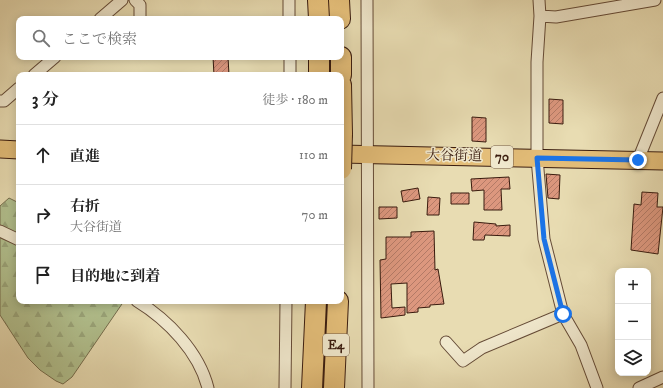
<!DOCTYPE html>
<html lang="ja">
<meta charset="utf-8">
<style>
:root{--surface:#fff;--page:#f2f2f2;--text:#222;--muted:#767676;--line:#e0e0e0}
body{margin:0;font-family:"IM FELL DW Pica","Noto Serif JP",serif;background:var(--page);color:var(--text)}
.controls{position:absolute;right:12px;bottom:12px;display:grid;overflow:hidden;border-radius:8px;box-shadow:0 2px 10px #0003}
.controls button{width:36px;height:36px;display:grid;place-items:center;padding:0;border:0;border-bottom:1px solid var(--line);background:var(--surface);color:var(--text);font:20px sans-serif}
.stop{position:absolute;width:12px;height:12px;margin:-9px;border:3px solid #1a73e8;border-radius:50%;background:#fff}
.stop.end{background:#1a73e8;border-color:#fff;box-shadow:0 1px 4px #0008}
.list{margin:0;padding:0;list-style:none}
h2{display:flex;justify-content:space-between;align-items:center;height:52px;margin:0;padding:0 16px;font-size:17px}
h2 small{font-size:13px;font-weight:400;color:var(--muted)}
.list li{display:grid;grid-template-columns:26px 1fr auto;gap:12px;align-items:center;box-sizing:border-box;height:60px;padding:0 16px;border-top:1px solid var(--line)}
.list b{display:block;font-size:15px;white-space:nowrap}
.list p{margin:0;font-size:13px;white-space:nowrap;color:var(--muted)}
.list em{font-size:13px;font-style:normal;color:var(--muted)}
.icon{flex:none;width:22px;height:22px;fill:none;stroke:currentColor;stroke-width:2;stroke-linecap:round;stroke-linejoin:round}
.map{position:relative;flex:none;width:663px;height:388px;overflow:hidden}
.search{position:absolute;background:var(--surface);box-shadow:0 2px 10px #0003;left:16px;top:16px;width:328px;height:44px;display:flex;align-items:center;gap:10px;box-sizing:border-box;padding:0 14px;border-radius:8px;color:var(--muted);font-size:15px}
.panel{position:absolute;background:var(--surface);box-shadow:0 2px 10px #0003;left:16px;top:72px;width:328px;height:232px;border-radius:8px}
.map>svg:first-child{display:block}
.forest{fill:url(#forest-firs);stroke:#766e4e}
.building{fill:url(#building-hatch);stroke:#391b0e}
.lines{fill:none;stroke-linecap:round;stroke-linejoin:round}
.minor-casing{stroke:#654b37;stroke-width:13}
.primary-casing{stroke:#391b0e;stroke-width:19}
.motorway-casing{stroke:#391b0e;stroke-width:22}
.minor{stroke:#f0e8cd;stroke-width:11}
.primary{stroke:#e4be79;stroke-width:17}
.motorway{stroke:#e4be79;stroke-width:20}
.motorway-bridge-casing{stroke:#391b0e;stroke-width:22;stroke-linecap:butt}
.motorway-bridge{stroke:#e4be79;stroke-width:20}
.route{stroke:#1a73e8;stroke-width:5}
.labels{text-anchor:middle;dominant-baseline:central;stroke-width:3;stroke-linejoin:round;paint-order:stroke}
.shield{fill:#f0e8cd;stroke:#705847;stroke-width:1}
.shield-label{font-size:13px;font-weight:bold;fill:#391b0e}
.street-label{font-size:14px;fill:#391b0e;stroke:#f0e8cd}
</style>
<div class="map">
<svg width="663" height="388" viewBox="0 0 663 388">
<defs>
<pattern id="forest-firs" width="22" height="20" patternUnits="userSpaceOnUse"><rect width="22" height="20" fill="#b2c18f"/><path d="M5 1l3.5 6h-7zM16 11l3.5 6h-7z" fill="#9aa57a"/></pattern>
<pattern id="building-hatch" width="6" height="6" patternUnits="userSpaceOnUse"><rect width="6" height="6" fill="#dc977e"/><path d="M-1 1l2-2M0 6l6-6M5 7l2-2" fill="none" stroke="#b37a66"/></pattern>
</defs>
<rect width="100%" height="100%" fill="#e8dcb2"/>
<filter id="stains"><feTurbulence type="fractalNoise" baseFrequency=".005" numOctaves="4"/><feColorMatrix values="0 0 0 0 .2 0 0 0 0 .09 0 0 0 0 .02 0 0 0 .5 -.17"/></filter>
<radialGradient id="worn" r=".72"><stop offset=".6" stop-color="#630" stop-opacity="0"/><stop offset="1" stop-color="#630" stop-opacity=".3"/></radialGradient>
<path class="forest" d="M9 198 19 203V301H124L72 377 63 384 56 381 40 370 28 358 0 315V206Z"/>
<path class="building" d="M213 57H228L229 75H214Z
M549 99 563 100V124L549 123Z
M472 117 486 118V142L472 141Z
M546 174 560 175 559 199 548 198Z
M509 177 510 189H501L502 210H484V190L472 191 471 179Z
M418 188 420 199 403 202 401 191Z
M642 192 658 193 657 207H663L658 254 631 250 634 204 641 205Z
M451 193H469V204H451Z
M428 197 440 198 439 215H427Z
M379 207H397V218L379 219Z
M474 222 496 224V226L510 225V236L485 235 484 240H473Z
M434 231 435 270 438 269 444 304 430 305V307L418 308V312L407 313V283L391 284 392 308 405 307V315L381 318 380 260 386 259V237H411V232Z"/>
<g class="lines">
<defs>
<path id="minor" d="M135 0 140 5V19
M289 0V19
M367 0 368 388
M539 0 540 16 537 62V158L544 239 563 314 581 345 597 388
M540 16 556 17 655 0
M100 19 122 0
M290 57V75
M34 75 55 57
M0 101H4L19 88
M638 160 663 98
M0 231 19 240
M137 301C168 320 199 352 208 388
M446 342 463 361 482 348 563 314
M285 388 286 301
M639 388 663 377"/>
<path id="primary" d="M0 149 19 150
M341 154 663 161"/>
<path id="motorway" d="M318 0 319 19
M339 0 340 19
M319 57V75
M341 57V75
M341 85 342 134
M312 388 316 301
M334 388 338 301"/>
</defs>
<use href="#minor" class="minor-casing"/>
<use href="#primary" class="primary-casing"/>
<use href="#motorway" class="motorway-casing"/>
<use href="#minor" class="minor"/>
<use href="#primary" class="primary"/>
<use href="#motorway" class="motorway"/>
<defs>
<path id="motorway-bridge" d="M341 169 342 134"/>
</defs>
<use href="#motorway-bridge" class="motorway-bridge-casing"/>
<use href="#motorway-bridge" class="motorway-bridge"/>
</g>
<g class="lines">
<path class="route" d="M563 314 544 239 537 158 638 160"/>
</g>
<g class="labels">
<g class="shield">
<rect x="491" y="146" width="22" height="22" rx="3"/>
<rect x="323" y="334" width="26" height="22" rx="3"/>
</g>
<g class="shield-label">
<text x="502" y="157">70</text>
<text x="336" y="345">E4</text>
</g>
<g class="street-label">
<text transform="translate(454 156) rotate(1)">大谷街道</text>
</g>
</g>
<rect width="100%" height="100%" filter="url(#stains)"/>
<rect width="100%" height="100%" fill="url(#worn)"/>
</svg>
<div class="controls">
<button>+</button>
<button>−</button>
<button><svg class="icon" aria-label="layers" viewBox="0 0 24 24"><path d="M12 4l9 5-9 5-9-5zM3 14l9 5 9-5"/></svg></button>
</div>
<div class="stop" style="left:563px;top:314px"></div>
<div class="stop end" style="left:638px;top:160px"></div>
<div class="search"><svg class="icon" aria-label="search" viewBox="0 0 24 24"><circle cx="10" cy="10" r="6"/><path d="M15 15l6 6"/></svg>ここで検索</div>
<section class="panel">
<h2>3 分<small>徒歩 · 180 m</small></h2>
<ul class="list">
<li><svg class="icon" aria-label="ahead" viewBox="0 0 24 24"><path d="M12 20V5M6 11l6-6 6 6"/></svg><div><b>直進</b></div><em>110 m</em></li>
<li><svg class="icon" aria-label="right" viewBox="0 0 24 24"><path d="M7 20v-9h11M14 6l5 5-5 5"/></svg><div><b>右折</b><p>大谷街道</p></div><em>70 m</em></li>
<li><svg class="icon" aria-label="arrive" viewBox="0 0 24 24"><path d="M6 21V4h12l-3 4 3 4H6"/></svg><div><b>目的地に到着</b></div></li>
</ul>
</section>
</div>
